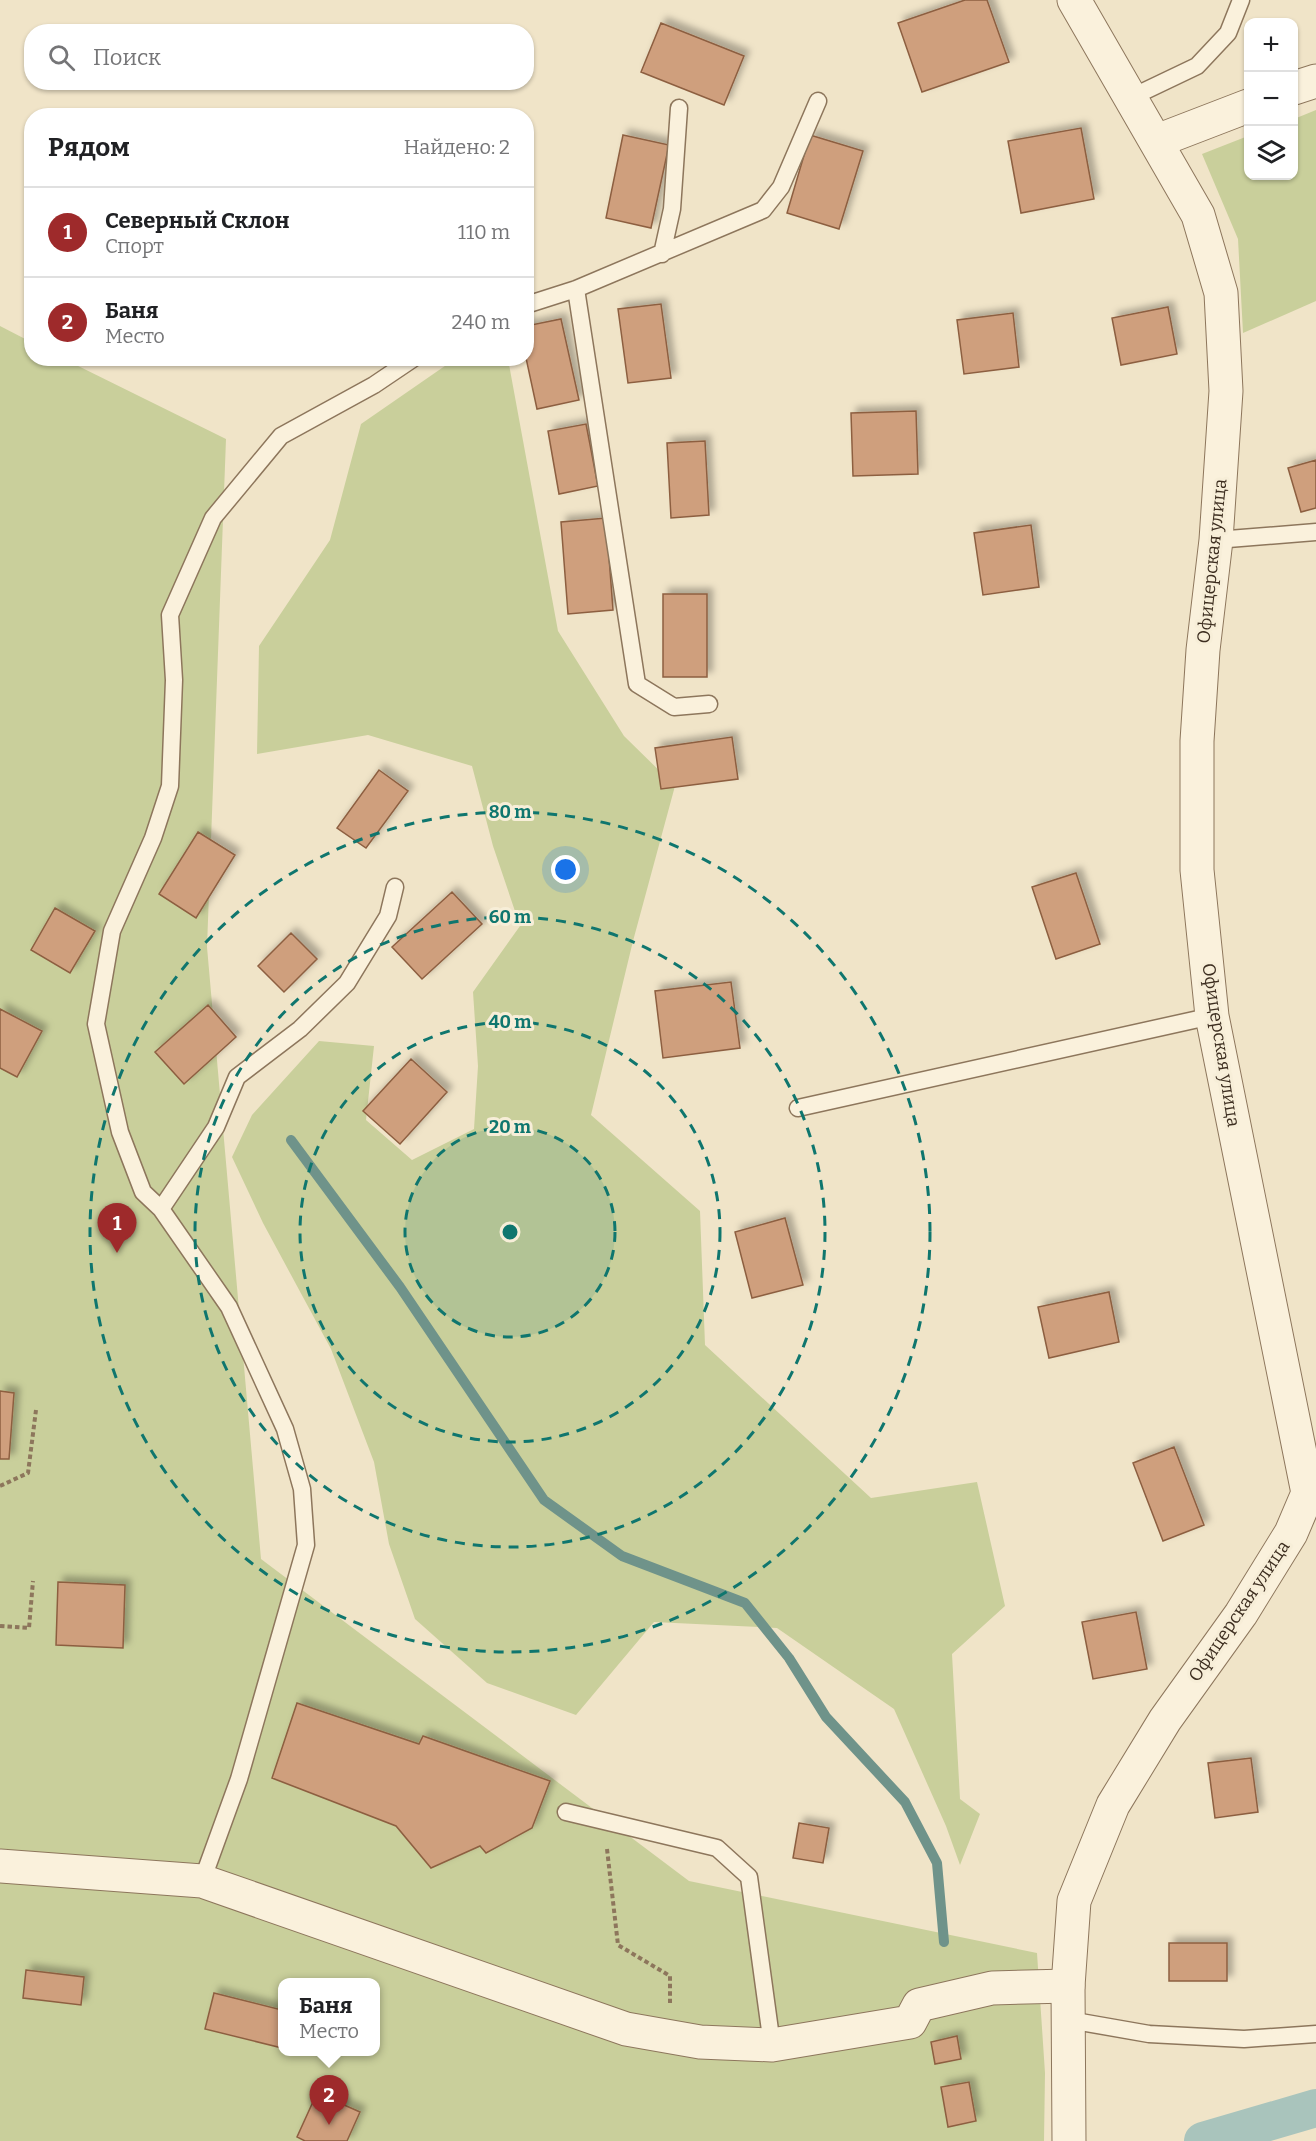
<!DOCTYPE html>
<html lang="ru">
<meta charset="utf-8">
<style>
:root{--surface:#fff;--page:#f2f2f2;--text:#202124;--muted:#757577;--line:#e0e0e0;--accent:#9e2a2b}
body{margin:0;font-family:Bitter,serif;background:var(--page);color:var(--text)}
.controls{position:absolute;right:18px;top:18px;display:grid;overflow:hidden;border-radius:12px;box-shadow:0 2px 4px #0004}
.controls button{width:54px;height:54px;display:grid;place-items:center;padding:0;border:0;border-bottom:2px solid var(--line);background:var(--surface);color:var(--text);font:30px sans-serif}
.you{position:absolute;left:566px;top:870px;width:21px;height:21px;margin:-15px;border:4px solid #fff;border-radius:50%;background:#1a73e8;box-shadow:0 0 0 9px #1a73e833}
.badge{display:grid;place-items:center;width:39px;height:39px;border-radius:50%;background:var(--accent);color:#fff;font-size:20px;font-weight:700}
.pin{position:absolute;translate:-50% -50px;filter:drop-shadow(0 2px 3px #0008)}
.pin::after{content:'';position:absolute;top:32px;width:21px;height:18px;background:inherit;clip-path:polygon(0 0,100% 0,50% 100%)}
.popup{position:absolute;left:278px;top:1978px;width:102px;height:78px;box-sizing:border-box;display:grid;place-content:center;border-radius:12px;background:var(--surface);filter:drop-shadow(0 2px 4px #0005);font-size:20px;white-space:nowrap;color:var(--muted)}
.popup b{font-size:22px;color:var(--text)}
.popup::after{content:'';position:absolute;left:50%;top:100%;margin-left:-12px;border:12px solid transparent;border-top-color:var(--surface)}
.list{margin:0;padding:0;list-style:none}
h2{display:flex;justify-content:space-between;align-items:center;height:78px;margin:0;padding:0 24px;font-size:26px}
h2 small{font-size:20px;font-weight:400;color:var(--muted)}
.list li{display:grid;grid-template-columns:39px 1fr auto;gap:18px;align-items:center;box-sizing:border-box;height:90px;padding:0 24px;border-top:2px solid var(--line)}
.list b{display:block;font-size:22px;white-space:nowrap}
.list p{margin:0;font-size:20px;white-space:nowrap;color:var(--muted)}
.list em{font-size:20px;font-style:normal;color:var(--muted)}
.icon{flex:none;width:33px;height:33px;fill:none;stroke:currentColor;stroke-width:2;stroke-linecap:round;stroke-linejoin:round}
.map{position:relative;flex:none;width:1316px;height:2141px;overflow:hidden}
.search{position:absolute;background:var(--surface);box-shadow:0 2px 4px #0004;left:24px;top:24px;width:510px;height:66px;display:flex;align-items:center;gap:15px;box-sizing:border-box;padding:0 21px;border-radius:24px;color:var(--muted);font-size:22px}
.panel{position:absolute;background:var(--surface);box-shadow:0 2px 4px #0004;left:24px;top:108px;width:510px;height:258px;border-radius:24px}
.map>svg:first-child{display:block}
.green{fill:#c9cf9b;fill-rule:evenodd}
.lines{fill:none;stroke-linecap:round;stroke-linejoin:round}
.stream{stroke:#6f938a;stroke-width:10}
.canal{stroke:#a9c4bc;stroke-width:38}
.building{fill:#cf9f7d;stroke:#8d5f41;stroke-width:1.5;filter:url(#shadow)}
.service-casing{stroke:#8d765c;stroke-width:19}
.minor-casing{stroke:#8d765c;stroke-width:35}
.tertiary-casing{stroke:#8d765c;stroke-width:35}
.path{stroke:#8d765c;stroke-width:4;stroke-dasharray:4.5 3;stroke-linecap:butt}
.service{stroke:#faf1dc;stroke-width:16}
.minor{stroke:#faf1dc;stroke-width:33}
.tertiary{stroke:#faf1dc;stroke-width:33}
.ring{fill:none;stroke:#0f766e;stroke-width:3;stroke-dasharray:10 8}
.labels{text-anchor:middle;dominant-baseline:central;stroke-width:6;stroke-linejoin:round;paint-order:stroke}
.street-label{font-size:18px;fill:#3d2e20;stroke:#f7eed8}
.centre{fill:#0f766e;stroke:#f7eed8;stroke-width:3}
.ring-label{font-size:18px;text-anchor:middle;font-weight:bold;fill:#0f766e;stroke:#f7eed8;stroke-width:6;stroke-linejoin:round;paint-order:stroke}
</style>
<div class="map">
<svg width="1316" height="2141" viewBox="0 0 1316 2141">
<defs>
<filter id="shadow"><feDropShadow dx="5.5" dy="-5.5" stdDeviation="3" flood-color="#0004"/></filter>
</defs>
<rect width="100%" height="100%" fill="#f0e4c8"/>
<path class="green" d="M1316 110V301L1243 333 1238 239 1202 154 1248 136V176H1294V119Z
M0 326 31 342 32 358 64 359 226 439 207 947 261 1559 689 1881 1037 1953 1045 2073 1044 2141H0ZM282 1982H376V2052H282Z
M455 359H508L558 631 624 736 675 786 633 941 591 1115 700 1211 705 1345 871 1498 977 1482 1005 1606 952 1654 960 1799 980 1814 960 1865 946 1826 894 1709 777 1628 654 1622 576 1715 487 1683 415 1619 389 1544 374 1462 331 1349 263 1223 232 1157 252 1115 319 1041 374 1046 366 1120 412 1160 474 1129 478 1066 473 992 520 926 493 846 472 766 368 735 257 754 259 646 330 540 361 424Z"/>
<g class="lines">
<path class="stream" d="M291 1140 400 1287 544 1500 622 1556 745 1603 789 1658 826 1717 905 1802 937 1863 944 1942"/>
<path class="canal" d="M1203 2141 1316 2108"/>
</g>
<path class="building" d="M965 0H987L1009 62 922 92 898 23Z
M661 23 744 56 724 105 641 72Z
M1081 128 1094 199 1021 213 1008 141Z
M623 135 669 145 651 228 606 218Z
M810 135 863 151 839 229 787 213Z
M661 304 671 378 628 383 618 309Z
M1168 307 1177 354 1121 365 1112 318Z
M1013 313 1019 367 964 374 957 320Z
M561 319 579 400 537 409 526 358V326Z
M916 411 918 474 853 476 851 413Z
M586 424 598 486 559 494 548 431Z
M705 441 709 515 671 518 667 443Z
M1316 460V508L1301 512 1288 468Z
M606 518 613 610 568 614 561 522Z
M1031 525 1039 587 983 595 974 533Z
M663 594H707V677H663Z
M732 737 738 779 661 789 655 748Z
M379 770 408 791 366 848 337 828Z
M198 832 235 855 196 918 159 894Z
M1076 873 1100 944 1056 959 1032 887Z
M452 892 482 924 422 979 392 947Z
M55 908 95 931 70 973 31 950Z
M291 933 317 959 284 992 258 966Z
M731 982 740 1048 663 1058 655 991Z
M208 1005 236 1037 184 1084 155 1052Z
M0 1009 42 1031 17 1077 0 1068Z
M411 1059 447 1092 400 1144 363 1111Z
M785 1218 803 1285 752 1298 735 1232Z
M1109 1292 1119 1342 1049 1358 1038 1307Z
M0 1391 14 1393 9 1459H0Z
M1174 1447 1204 1525 1163 1541 1133 1463Z
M58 1582 125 1585 123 1648 56 1645Z
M1136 1612 1147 1669 1093 1679 1082 1622Z
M297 1703 419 1744 423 1736 550 1781 532 1828 486 1853 480 1846 431 1868 396 1826 272 1778Z
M1251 1758 1258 1812 1215 1818 1208 1763Z
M799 1823 829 1828 823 1863 793 1858Z
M1169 1943H1227V1981H1169Z
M26 1970 84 1977 81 2005 23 1998Z
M214 1993 282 2010V2048L205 2029Z
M957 2036 961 2059 935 2064 931 2042Z
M969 2082 976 2121 948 2127 941 2087Z
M317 2093 360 2112 347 2141H305L297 2137Z"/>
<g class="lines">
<defs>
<path id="service" d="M1130 98 1197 66 1228 33 1241 0
M662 254 672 209 679 108
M576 289 637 684 674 707 709 704
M526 305 576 289 763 210 781 187 818 101
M1216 540 1316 532
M798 1108 1212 1016
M161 1209 216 1127 237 1077 300 1029 347 983 388 916 395 887
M566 1812 717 1848 749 1877 772 2045
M202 1881 239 1779 306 1545 302 1489 285 1429 229 1307 161 1209 143 1192 120 1132 96 1024 112 931 153 838 170 786 174 680 170 615 213 518 281 436 374 385 414 358
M1069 2020 1149 2034 1244 2039 1316 2034"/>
<path id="minor" d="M1294 88 1316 81
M1157 141 1248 106
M0 1866 202 1881 626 2029 700 2042 772 2045 910 2022 919 2005 992 1988 1068 1986"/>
<path id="tertiary" d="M1069 2141 1068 1986 1074 1901 1113 1805 1165 1720 1241 1614 1291 1533 1308 1493 1212 1016 1197 870V741L1203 650 1216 540 1226 391 1221 293 1198 215 1074 0"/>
</defs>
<use href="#service" class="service-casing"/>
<use href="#minor" class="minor-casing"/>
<use href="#tertiary" class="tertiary-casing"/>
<path class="path" d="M0 1486 28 1473 36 1410
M0 1626 29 1628 33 1581
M607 1849 618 1945 670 1976V2003"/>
<use href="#service" class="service"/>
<use href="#minor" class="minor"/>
<use href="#tertiary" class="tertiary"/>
</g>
<circle cx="510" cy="1232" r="105" fill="#0f766e" fill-opacity=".12"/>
<g class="ring">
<circle cx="510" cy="1232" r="105"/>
<circle cx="510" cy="1232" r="210"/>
<circle cx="510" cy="1232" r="315"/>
<circle cx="510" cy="1232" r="420"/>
</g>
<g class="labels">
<g class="street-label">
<text transform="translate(1212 561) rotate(-84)">Офицерская улица</text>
<text transform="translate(1221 1045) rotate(81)">Офицерская улица</text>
<text transform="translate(1239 1611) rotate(-56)">Офицерская улица</text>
</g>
</g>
<circle cx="510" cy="1232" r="9" class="centre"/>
<g class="ring-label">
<text x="510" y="818">80 m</text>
<text x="510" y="923">60 m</text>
<text x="510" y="1028">40 m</text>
<text x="510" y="1133">20 m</text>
</g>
</svg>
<div class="controls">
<button>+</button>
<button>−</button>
<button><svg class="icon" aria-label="layers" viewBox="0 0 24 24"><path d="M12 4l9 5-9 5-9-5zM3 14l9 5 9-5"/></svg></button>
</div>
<div class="you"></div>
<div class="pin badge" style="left:117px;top:1253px">1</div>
<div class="pin badge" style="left:329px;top:2125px">2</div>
<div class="popup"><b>Баня</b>Место</div>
<div class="search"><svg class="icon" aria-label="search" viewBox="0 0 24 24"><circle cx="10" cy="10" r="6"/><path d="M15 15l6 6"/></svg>Поиск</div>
<section class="panel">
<h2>Рядом<small>Найдено: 2</small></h2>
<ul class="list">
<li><span class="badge">1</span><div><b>Северный Склон</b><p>Спорт</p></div><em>110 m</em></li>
<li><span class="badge">2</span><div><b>Баня</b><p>Место</p></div><em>240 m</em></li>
</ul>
</section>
</div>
